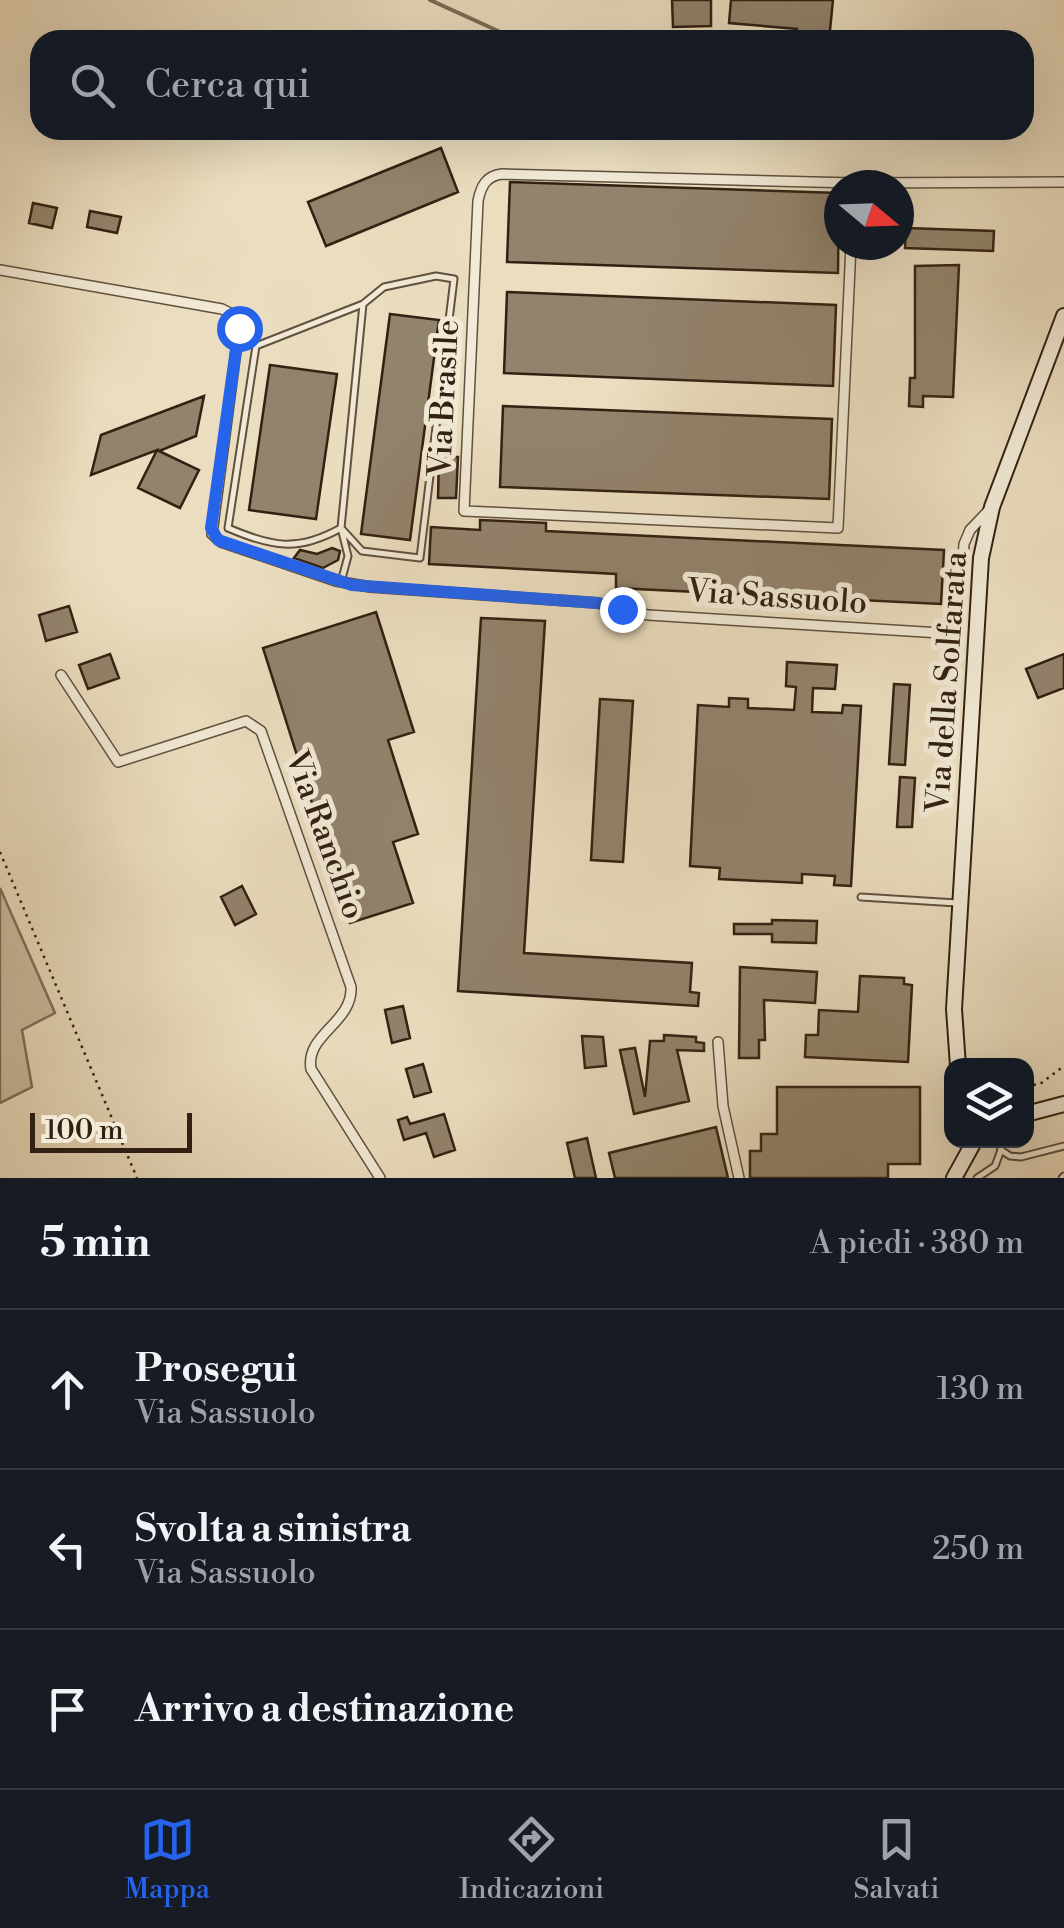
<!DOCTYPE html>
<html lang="it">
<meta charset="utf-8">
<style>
:root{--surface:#171b24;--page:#242831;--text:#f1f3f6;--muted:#9ea1a6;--line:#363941;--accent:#2563eb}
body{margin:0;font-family:"Libre Bodoni",serif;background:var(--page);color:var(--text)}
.controls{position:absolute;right:30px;bottom:30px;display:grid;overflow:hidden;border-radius:20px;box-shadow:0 10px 40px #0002}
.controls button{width:90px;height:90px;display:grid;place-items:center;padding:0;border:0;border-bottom:2px solid var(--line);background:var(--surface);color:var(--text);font:50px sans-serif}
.compass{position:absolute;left:824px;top:170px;width:90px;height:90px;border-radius:50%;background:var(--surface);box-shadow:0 10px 40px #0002;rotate:109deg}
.scale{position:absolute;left:30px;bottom:25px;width:162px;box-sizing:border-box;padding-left:10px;border:5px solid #322112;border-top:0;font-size:28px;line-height:35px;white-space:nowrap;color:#322112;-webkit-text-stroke:8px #f2ead6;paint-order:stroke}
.stop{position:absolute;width:30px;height:30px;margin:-22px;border:8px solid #2563eb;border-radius:50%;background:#fff}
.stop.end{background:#2563eb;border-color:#fff;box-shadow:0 2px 10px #0008}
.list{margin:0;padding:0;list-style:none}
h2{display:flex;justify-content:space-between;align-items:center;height:130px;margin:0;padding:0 40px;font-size:42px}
h2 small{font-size:32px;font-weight:400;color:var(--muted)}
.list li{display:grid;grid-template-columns:65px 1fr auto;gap:30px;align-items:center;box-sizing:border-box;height:160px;padding:0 40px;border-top:2px solid var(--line)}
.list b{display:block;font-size:38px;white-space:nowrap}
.list p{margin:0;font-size:32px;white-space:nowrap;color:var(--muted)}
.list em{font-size:32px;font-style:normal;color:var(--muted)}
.icon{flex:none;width:55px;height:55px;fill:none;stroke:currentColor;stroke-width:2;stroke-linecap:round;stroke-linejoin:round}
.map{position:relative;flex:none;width:1064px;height:1178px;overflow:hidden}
.search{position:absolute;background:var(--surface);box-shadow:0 10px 40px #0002;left:30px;right:30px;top:30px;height:110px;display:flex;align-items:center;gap:25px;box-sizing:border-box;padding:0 35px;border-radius:30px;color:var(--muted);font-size:38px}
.sheet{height:610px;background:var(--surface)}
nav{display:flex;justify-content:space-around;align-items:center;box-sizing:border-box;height:140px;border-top:2px solid var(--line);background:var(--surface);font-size:28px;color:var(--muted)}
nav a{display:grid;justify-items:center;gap:5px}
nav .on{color:var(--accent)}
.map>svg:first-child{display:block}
.green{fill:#ccbea2;stroke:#7f705a;stroke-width:2.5}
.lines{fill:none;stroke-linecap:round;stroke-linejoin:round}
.stream{stroke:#7b6c57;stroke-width:4}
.building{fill:#92836c;stroke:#322112;stroke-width:2.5}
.lane-casing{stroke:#60503e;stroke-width:9}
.street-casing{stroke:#60503e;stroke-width:12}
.secondary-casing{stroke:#322112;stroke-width:18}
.path{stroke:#322112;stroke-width:2.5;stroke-dasharray:2.5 5;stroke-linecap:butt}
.lane{stroke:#f2ead6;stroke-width:5}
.street{stroke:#f2ead6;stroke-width:9}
.secondary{stroke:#f2ead6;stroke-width:14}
.route{stroke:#2563eb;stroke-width:12}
.labels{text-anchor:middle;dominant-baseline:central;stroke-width:10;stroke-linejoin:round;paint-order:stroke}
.street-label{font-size:32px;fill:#322112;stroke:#f2ead6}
</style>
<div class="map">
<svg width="1064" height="1178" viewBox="0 0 1064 1178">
<rect width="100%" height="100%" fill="#ebdec0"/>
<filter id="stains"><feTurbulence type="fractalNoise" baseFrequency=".002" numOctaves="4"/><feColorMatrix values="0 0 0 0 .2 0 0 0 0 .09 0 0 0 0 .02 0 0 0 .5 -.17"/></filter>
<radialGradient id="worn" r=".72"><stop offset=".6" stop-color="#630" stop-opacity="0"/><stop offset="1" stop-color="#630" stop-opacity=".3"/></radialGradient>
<path class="green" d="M0 888 55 1013 22 1030 32 1087 0 1103Z"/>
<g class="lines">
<path class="stream" d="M430 0 518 40"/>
</g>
<path class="building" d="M672 0H711V26L673 27Z
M731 0H833L829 40H796L797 29 729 23Z
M441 148 458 192 326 246 308 202Z
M510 182 839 193 838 273 507 262Z
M33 203 57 208 52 228 29 223Z
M90 211 121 217 117 233 87 227Z
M906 228 994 231 993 251 905 248Z
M959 265 953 397 923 396V407L909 406 910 378H915V266Z
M507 292 836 305 833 386 504 373Z
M390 314 439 320 410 540 361 534Z
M270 365 337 374 316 519 249 510Z
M204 396 196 436 159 451 199 470 180 508 138 488 157 450 91 475 101 435Z
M503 406 832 419 829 499 500 487Z
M439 457H458L456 498H438Z
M480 520 546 523V531L944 550 941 604 616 588V574L429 564 431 527 480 530Z
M332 548 340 551 338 560 323 568 294 558 300 550 317 554Z
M69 606 77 632 46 641 39 615Z
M376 612 414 732 388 740 418 834 393 842 413 903 350 923 263 648Z
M481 618 545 621 524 953 692 963 690 992 699 993 698 1006 458 991Z
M110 654 119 678 88 689 79 665Z
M1064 654V688L1038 698 1026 669Z
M787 662 837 665 835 689 813 688 812 712 842 713 843 705 861 706 851 886 834 885 835 876 802 874V883L719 879 720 868 690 866 698 705 729 707V698L748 699V708L794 710 796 687 786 686Z
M894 684 910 685 905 765 889 764Z
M600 699 633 701 623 862 591 860Z
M900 777 915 778 912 827H897Z
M242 886 256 914 235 925 221 897Z
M772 920 817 921 816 943 772 942V934H734V924H772Z
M740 967 817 972 815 1003 764 1000 765 1040H759V1058H739Z
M860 976 904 978V984L912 985 908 1062 805 1057 806 1035H818L819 1010 858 1012Z
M403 1006 410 1038 392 1043 385 1010Z
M664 1035 696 1037V1042L704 1043V1051L677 1050 689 1101 634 1114 620 1050 635 1048 645 1097 650 1041H664Z
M582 1036 603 1037 606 1066 585 1068Z
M423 1064 431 1092 414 1097 406 1069Z
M777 1087H920V1164H888V1178H750V1151H761V1134H777Z
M444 1114 455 1150 434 1157 426 1133 404 1140 398 1120 407 1117 410 1124Z
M716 1127 728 1178H615L609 1153Z
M587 1138 596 1178H575L567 1143Z"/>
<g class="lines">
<defs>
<path id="lane" d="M341 582 348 556 341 528 362 551 420 558 454 279 436 276 384 287 363 304 256 346 228 528C272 547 298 552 341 528L363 304
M861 897 957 903
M999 1140 1001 1150 1010 1156 1021 1157 1064 1146
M977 1178 995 1166 1001 1150
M1062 1178 1064 1176"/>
<path id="street" d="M851 245 838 528 464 511 478 201C481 186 486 176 502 174L854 183 1064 182
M0 270 222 309 236 316 239 328 212 534 221 542 336 581 370 587 598 603 648 615 957 634 964 544 970 530 990 509
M61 675 118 762 246 721 261 731 351 987C353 1023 305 1034 311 1069L380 1178
M718 1042 723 1106 739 1178"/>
<path id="secondary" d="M958 1066 954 1009 981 558 992 507 1064 316
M1026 1114 1064 1104
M954 1178 975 1140"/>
</defs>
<use href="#lane" class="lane-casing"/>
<use href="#street" class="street-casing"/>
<use href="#secondary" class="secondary-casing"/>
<path class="path" d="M0 852 137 1178
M1026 1086 1040 1084 1064 1066"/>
<use href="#lane" class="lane"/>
<use href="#street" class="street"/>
<use href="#secondary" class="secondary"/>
</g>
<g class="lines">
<path class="route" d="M239 328 211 528 218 540 352 585 598 603 622 609"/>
</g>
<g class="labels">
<g class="street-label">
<text transform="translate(444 398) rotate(-87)">Via Brasile</text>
<text transform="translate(777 597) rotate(4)">Via Sassuolo</text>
<text transform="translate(947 682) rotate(-86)">Via della Solfarata</text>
<text transform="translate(325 835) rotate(70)">Via Ranchio</text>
</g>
</g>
<rect width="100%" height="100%" filter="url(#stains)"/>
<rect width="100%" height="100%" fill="url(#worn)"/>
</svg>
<div class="controls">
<button><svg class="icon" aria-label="layers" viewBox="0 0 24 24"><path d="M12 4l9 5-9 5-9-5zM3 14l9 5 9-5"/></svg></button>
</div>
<svg class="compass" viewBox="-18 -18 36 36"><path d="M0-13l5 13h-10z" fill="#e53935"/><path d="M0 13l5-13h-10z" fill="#9ea1a6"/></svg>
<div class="scale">100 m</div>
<div class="stop" style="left:239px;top:328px"></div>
<div class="stop end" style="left:622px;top:609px"></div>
<div class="search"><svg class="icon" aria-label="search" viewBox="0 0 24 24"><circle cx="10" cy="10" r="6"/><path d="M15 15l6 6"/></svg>Cerca qui</div>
</div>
<section class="sheet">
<h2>5 min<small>A piedi · 380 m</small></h2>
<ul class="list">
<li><svg class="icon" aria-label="ahead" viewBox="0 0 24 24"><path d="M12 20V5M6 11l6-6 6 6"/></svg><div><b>Prosegui</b><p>Via Sassuolo</p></div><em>130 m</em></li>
<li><svg class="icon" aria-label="left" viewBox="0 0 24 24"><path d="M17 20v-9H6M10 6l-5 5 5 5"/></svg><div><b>Svolta a sinistra</b><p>Via Sassuolo</p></div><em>250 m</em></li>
<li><svg class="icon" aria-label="arrive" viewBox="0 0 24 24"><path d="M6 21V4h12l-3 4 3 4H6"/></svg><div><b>Arrivo a destinazione</b></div></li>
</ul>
</section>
<nav>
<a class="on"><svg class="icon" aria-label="map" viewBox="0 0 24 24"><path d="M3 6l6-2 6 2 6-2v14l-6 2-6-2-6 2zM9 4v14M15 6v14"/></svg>Mappa</a>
<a><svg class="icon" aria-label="directions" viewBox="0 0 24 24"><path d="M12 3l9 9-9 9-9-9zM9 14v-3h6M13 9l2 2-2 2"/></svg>Indicazioni</a>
<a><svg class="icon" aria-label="saved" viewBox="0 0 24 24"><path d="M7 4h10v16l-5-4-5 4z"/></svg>Salvati</a>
</nav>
